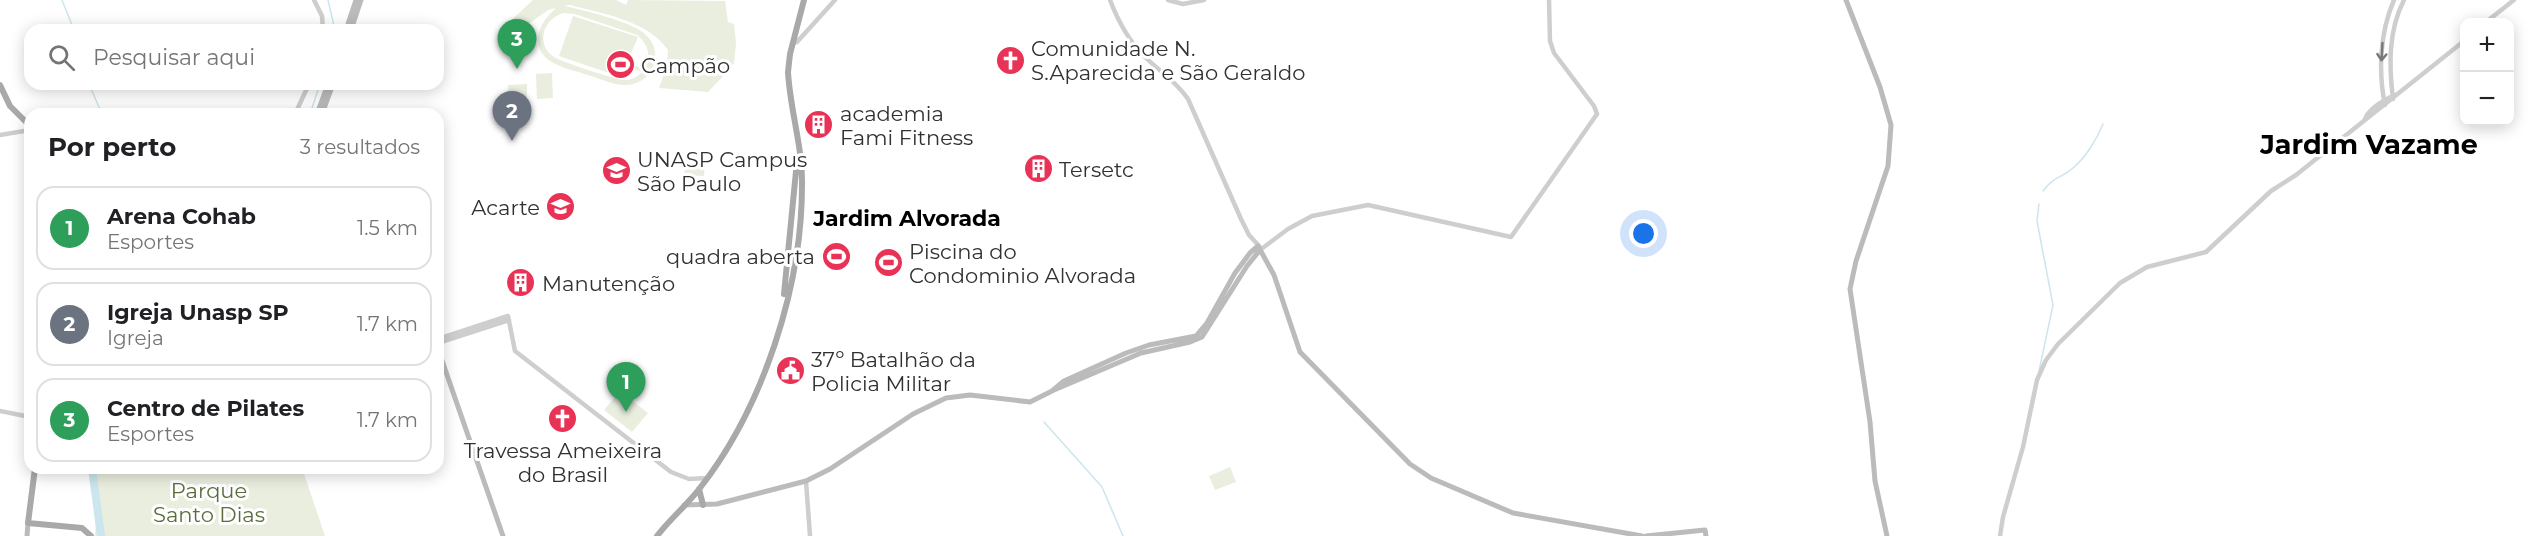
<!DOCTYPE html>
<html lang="pt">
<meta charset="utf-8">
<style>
:root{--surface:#fff;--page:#f6f6f6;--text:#202124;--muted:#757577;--line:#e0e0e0;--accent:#e83356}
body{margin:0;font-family:Montserrat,sans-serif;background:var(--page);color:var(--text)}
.controls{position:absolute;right:18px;top:18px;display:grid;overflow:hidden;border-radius:12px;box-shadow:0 3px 15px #0003}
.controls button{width:54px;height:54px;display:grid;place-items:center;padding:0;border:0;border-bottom:2px solid var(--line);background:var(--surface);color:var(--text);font:30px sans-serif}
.you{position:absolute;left:1644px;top:234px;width:21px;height:21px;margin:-15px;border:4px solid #fff;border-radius:50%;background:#1a73e8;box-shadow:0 0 0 9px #1a73e833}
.badge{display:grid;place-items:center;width:39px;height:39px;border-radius:50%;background:var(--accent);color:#fff;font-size:20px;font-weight:700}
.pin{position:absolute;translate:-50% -50px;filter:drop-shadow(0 2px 3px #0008)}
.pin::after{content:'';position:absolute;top:32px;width:21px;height:18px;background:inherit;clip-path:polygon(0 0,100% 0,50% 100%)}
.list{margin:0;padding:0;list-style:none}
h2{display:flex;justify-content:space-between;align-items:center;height:78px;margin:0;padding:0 24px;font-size:26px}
h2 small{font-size:20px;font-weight:400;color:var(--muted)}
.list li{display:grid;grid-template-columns:39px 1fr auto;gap:18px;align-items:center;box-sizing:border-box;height:84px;margin:0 12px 12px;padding:0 12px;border:2px solid var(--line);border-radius:18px}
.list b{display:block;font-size:22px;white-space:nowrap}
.list p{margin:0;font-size:20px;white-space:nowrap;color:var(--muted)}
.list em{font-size:20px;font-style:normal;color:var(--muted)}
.icon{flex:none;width:33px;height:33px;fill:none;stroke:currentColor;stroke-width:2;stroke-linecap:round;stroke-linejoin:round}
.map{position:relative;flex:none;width:2532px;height:536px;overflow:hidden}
.search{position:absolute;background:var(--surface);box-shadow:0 3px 15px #0003;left:24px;top:24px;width:420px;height:66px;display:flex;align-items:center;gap:15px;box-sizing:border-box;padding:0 21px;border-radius:18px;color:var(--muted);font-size:22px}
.panel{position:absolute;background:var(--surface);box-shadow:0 3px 15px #0003;left:24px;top:108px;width:420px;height:366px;border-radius:18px}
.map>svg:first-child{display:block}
.green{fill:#e9eedf;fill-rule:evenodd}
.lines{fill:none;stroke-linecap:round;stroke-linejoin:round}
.stream{stroke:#cce5ee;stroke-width:1.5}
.river{stroke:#cce5ee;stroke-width:8}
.tertiary{stroke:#cecece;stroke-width:4.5}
.secondary{stroke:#bbb;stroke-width:5}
.primary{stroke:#a9a9a9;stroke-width:6}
.oneway{stroke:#787878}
.labels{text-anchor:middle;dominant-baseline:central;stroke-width:6;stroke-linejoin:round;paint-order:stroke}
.poi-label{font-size:21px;fill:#313131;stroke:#fff;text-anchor:start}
.park-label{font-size:21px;fill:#5a6e3d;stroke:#fff}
.neighbourhood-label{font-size:22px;font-weight:bold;fill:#000;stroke:#fff}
.district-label{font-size:27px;font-weight:bold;fill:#000;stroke:#fff}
</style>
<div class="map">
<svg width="2532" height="536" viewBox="0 0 2532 536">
<rect width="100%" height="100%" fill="#fff"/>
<path class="green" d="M533 0H616L626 5 628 0 725 1 728 22 734 24 736 43 734 64 727 66V72L708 92 659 88 667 66 668 50C647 20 603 14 570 5L564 6C580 9 633 22 645 34 652 40 656 49 655 58 654 71 645 81 633 84 618 88 602 79 588 75 576 71 561 68 550 61 528 45 540 21 556 8L548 10 523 28 504 27ZM563 13 575 14 637 35C648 44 651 54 646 68L644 69 627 63 638 37 573 16 559 56 621 77 626 66 642 72C637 77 632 80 626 80 616 80 562 62 554 57 535 44 543 19 563 13Z
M552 73 553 98 537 99 536 74Z
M527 84V99L509 100 508 85Z
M686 162 705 164 704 176 684 175Z
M620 391 648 413 632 432 604 410Z
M1230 467 1236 482 1215 490 1209 476Z
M95 468H302L325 536H95L98 497 93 473Z"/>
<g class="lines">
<path class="stream" d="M62 0 74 30
M328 0 335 30
M89 84 102 114
M310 114 320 84
M2043 191C2054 176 2062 178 2073 168 2086 157 2097 139 2103 124
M2039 371 2053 305 2037 221 2039 204
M1044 422 1102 487 1123 536"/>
<path class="river" d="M92 468 101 536"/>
<path class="tertiary" d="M314 0 322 16 323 30
M1110 0C1118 21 1129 41 1144 56 1159 71 1176 81 1188 99L1241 219 1249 235 1259 246
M1168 0 1183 4 1204 0
M2486 22 2514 0
M793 43 797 42 835 0
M2393 99C2389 66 2388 31 2404 0
M2385 105C2378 71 2380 32 2394 0
M295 114 309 84
M2365 119C2369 108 2384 100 2395 95
M0 135 30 130
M1260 250 1288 229 1312 216 1368 205 1511 237 1597 114 1594 106 1554 53 1550 41 1549 0
M438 339 508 316 515 351 671 472 689 479 707 478
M438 343 509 320
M0 411 30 417
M806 481 810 536
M2000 536 2003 517 2023 447 2037 380 2046 360 2058 344 2120 283 2147 267 2206 252 2271 191 2296 175 2464 41"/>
<path class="secondary" d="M1846 0 1880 87 1891 125 1888 166 1856 261 1850 289 1870 422 1875 481 1887 536
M346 30 356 0
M351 30 361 0
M317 114 328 84
M322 114 333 84
M438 349 503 536
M1054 390 1141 353 1190 342 1202 337 1247 266 1260 250
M684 505 717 504 806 481 830 469 913 414 946 398 970 395 1030 402 1052 391 1064 381 1126 353 1149 345 1196 336 1207 323 1235 273 1250 253 1258 246 1274 275 1300 352 1410 464 1431 478 1513 513 1642 536
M27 536 28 523
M1646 536 1705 530 1706 536"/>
<path class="primary" d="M0 85 10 106 30 126
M784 294 797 161
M35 468 28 523 82 528 91 536
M699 489 703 505
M657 536C670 519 687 505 700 488 763 407 802 288 802 185 803 148 790 110 788 72L790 54 804 0"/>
</g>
<defs><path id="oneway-shaft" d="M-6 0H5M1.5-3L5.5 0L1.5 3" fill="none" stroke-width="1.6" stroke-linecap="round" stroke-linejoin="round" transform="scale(1.5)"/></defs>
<use class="oneway" href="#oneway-shaft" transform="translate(2382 52) rotate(93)"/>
<defs>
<symbol id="church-disc" viewBox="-11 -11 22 22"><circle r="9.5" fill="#e83356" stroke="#fff"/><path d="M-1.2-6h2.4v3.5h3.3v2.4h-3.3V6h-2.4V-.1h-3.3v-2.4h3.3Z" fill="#fff"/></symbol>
<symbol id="stadium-disc" viewBox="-11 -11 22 22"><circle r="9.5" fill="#e83356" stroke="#fff"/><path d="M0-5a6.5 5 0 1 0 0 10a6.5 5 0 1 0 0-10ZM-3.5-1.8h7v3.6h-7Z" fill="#fff"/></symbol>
<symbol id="building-disc" viewBox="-11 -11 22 22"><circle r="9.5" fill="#e83356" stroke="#fff"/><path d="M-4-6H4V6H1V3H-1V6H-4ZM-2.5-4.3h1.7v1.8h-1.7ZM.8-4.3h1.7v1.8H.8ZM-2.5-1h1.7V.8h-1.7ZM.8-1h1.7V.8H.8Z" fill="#fff"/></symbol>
<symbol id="university-disc" viewBox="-11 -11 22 22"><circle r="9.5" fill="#e83356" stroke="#fff"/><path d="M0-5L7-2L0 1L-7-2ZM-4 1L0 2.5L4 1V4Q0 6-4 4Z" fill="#fff"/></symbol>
<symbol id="school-disc" viewBox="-11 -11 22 22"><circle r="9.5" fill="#e83356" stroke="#fff"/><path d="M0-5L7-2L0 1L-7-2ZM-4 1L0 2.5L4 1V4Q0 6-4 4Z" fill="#fff"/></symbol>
<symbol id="civic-disc" viewBox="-11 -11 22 22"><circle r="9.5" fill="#e83356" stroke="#fff"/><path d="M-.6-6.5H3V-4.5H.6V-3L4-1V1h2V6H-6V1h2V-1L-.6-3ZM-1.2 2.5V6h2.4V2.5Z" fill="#fff"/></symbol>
</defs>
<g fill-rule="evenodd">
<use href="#church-disc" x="994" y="44" width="33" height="33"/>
<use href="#stadium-disc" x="604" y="48" width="33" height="33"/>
<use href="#building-disc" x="802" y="108" width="33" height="33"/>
<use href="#building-disc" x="1022" y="152" width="33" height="33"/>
<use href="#university-disc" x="600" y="154" width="33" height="33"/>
<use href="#school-disc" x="544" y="190" width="33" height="33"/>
<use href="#stadium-disc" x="820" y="240" width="33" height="33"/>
<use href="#stadium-disc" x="872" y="246" width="33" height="33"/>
<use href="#building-disc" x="504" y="266" width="33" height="33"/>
<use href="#civic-disc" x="774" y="354" width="33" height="33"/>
<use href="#church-disc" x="546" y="402" width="33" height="33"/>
</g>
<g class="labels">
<g class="poi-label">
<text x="1031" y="48">Comunidade N.<tspan x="1031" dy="24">S.Aparecida e São Geraldo</tspan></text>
<text x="641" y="65">Campão</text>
<text x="840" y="113">academia<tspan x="840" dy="24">Fami Fitness</tspan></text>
<text x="637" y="159">UNASP Campus<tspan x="637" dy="24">São Paulo</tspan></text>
<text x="1059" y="169">Tersetc</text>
<text x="540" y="207" text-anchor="end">Acarte</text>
<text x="909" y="251">Piscina do<tspan x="909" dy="24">Condominio Alvorada</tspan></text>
<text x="815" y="256" text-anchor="end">quadra aberta</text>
<text x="542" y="283">Manutenção</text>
<text x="811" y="359">37º Batalhão da<tspan x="811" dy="24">Policia Militar</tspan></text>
<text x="563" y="450" text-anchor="middle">Travessa Ameixeira<tspan x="563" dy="24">do Brasil</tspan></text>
</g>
<g class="park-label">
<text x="209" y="490">Parque<tspan x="209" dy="24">Santo Dias</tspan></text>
</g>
<g class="neighbourhood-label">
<text x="907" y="218">Jardim Alvorada</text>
</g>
<g class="district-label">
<text x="2369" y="144">Jardim Vazame</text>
</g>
</g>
</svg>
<div class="controls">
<button>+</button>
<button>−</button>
</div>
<div class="you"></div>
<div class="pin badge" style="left:626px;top:412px;background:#2e9e5b">1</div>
<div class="pin badge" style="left:512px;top:141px;background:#6b7280">2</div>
<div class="pin badge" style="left:517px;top:69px;background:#2e9e5b">3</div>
<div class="search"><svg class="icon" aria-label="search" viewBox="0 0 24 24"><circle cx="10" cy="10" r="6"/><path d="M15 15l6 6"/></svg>Pesquisar aqui</div>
<section class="panel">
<h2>Por perto<small>3 resultados</small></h2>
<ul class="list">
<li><span class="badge" style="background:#2e9e5b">1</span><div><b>Arena Cohab</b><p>Esportes</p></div><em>1.5 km</em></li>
<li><span class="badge" style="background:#6b7280">2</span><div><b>Igreja Unasp SP</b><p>Igreja</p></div><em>1.7 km</em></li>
<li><span class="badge" style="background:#2e9e5b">3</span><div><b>Centro de Pilates</b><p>Esportes</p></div><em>1.7 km</em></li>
</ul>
</section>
</div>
